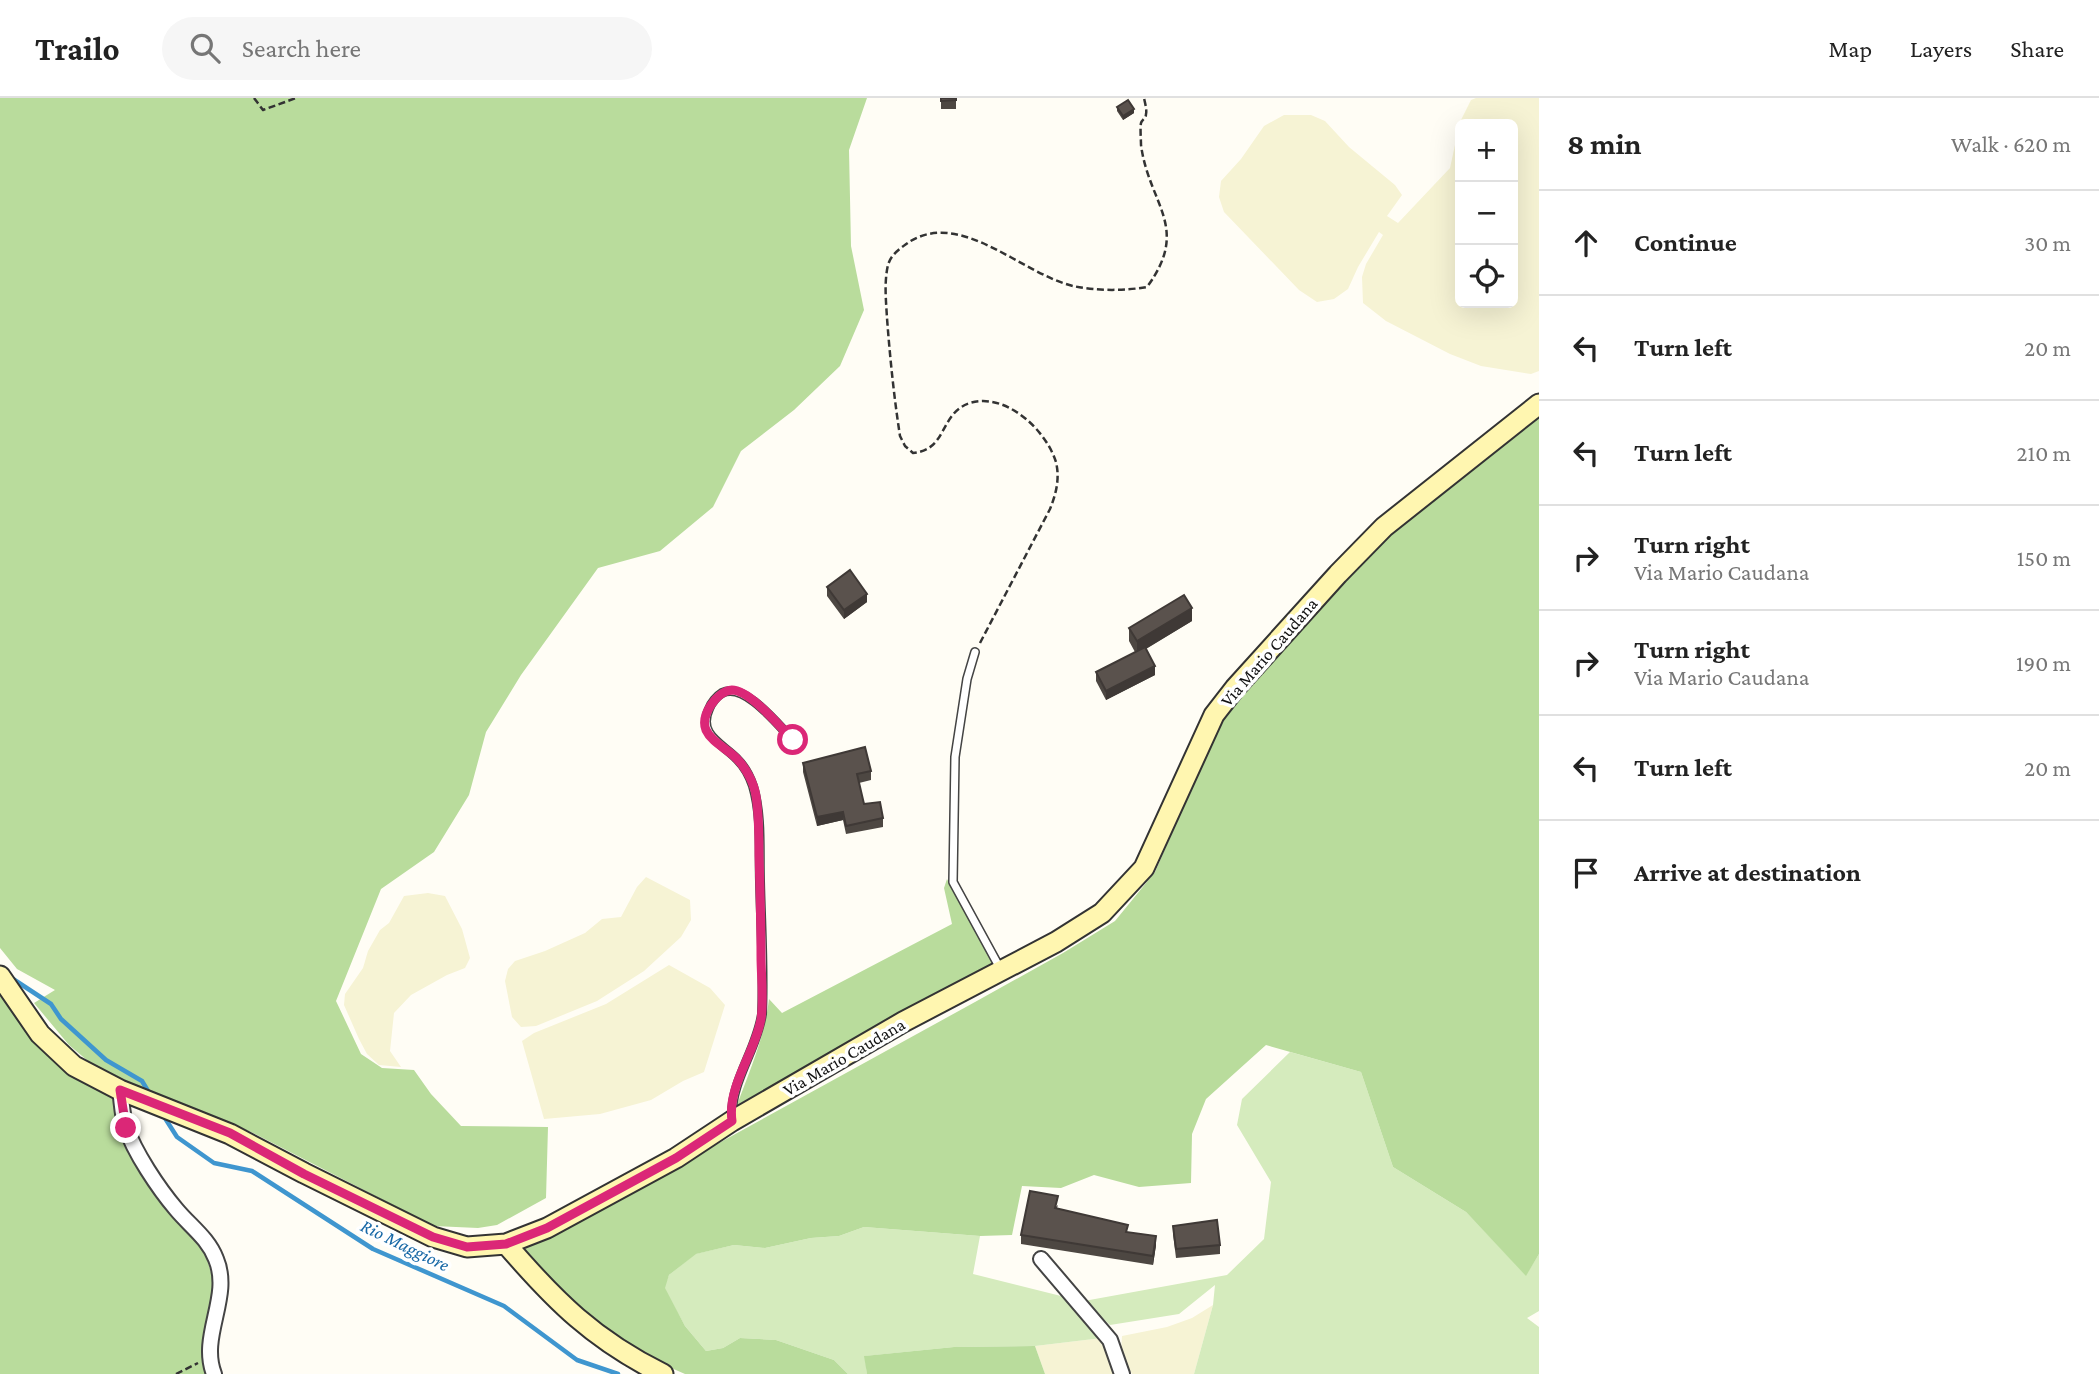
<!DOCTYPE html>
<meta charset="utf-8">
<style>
:root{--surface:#fff;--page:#f6f6f6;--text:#222;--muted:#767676;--line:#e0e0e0}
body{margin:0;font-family:"Crimson Pro",serif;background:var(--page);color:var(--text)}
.controls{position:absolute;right:21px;top:21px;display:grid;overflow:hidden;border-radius:10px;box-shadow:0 7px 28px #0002}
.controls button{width:63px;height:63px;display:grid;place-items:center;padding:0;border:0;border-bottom:2px solid var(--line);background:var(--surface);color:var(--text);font:35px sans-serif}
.stop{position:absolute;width:21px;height:21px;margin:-16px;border:5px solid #db2777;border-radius:50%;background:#fff}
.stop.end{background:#db2777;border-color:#fff;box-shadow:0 2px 7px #0008}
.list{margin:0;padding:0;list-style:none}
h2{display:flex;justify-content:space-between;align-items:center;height:91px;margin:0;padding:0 28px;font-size:30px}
h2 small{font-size:23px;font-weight:400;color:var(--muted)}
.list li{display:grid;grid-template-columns:46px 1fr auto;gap:21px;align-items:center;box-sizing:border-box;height:105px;padding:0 28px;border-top:2px solid var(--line)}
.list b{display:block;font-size:26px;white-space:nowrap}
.list p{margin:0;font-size:23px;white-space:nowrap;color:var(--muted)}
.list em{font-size:23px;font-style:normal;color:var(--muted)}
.icon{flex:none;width:38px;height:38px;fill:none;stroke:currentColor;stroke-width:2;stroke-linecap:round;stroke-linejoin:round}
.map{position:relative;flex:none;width:1539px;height:1276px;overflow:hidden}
header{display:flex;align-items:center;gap:42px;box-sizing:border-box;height:98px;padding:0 35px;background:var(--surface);border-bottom:2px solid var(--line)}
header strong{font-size:33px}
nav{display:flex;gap:38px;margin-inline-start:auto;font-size:24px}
.search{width:490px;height:63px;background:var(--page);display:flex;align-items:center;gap:18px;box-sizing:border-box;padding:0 24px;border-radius:38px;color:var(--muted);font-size:26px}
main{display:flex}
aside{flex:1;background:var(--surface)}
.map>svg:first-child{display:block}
.farmland{fill:#f6f3d4;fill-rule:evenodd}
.green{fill:#d5ebbd}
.forest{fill:#b9dc9c}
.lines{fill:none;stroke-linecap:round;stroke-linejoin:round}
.stream{stroke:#3f96cf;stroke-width:4.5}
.lane-casing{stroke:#444;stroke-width:10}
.street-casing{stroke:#444;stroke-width:18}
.secondary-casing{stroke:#333;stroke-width:23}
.path{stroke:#333;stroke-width:2.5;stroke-dasharray:7 3.5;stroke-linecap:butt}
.lane{stroke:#fff;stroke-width:7}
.street{stroke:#fff;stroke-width:14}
.secondary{stroke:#fff6b0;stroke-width:19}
.wall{fill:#4d4742}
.shaded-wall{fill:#3f3936}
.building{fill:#5a524d;stroke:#3f3936;stroke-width:2}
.route{stroke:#db2777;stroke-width:9}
.labels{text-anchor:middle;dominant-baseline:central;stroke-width:7;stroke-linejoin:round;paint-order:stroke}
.street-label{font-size:18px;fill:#111;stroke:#fff}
.water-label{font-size:19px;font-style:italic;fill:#1768a6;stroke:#fff}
</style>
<header>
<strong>Trailo</strong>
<div class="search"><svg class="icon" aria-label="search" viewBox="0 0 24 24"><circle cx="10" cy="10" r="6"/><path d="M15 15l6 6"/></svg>Search here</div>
<nav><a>Map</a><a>Layers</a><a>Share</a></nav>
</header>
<main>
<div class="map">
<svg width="1539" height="1276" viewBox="0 0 1539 1276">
<rect width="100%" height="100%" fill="#fffdf5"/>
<path class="farmland" d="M1476 0H1539V273L1531 276 1481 268 1450 256 1386 223 1363 205 1362 179 1366 166 1383 137 1379 134 1358 169 1348 191 1334 201 1317 204 1299 192 1224 114 1219 99 1221 83 1241 61 1264 28 1284 17H1311L1325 23 1349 49 1395 87 1402 97 1387 118 1398 125 1450 70 1460 24 1471 2ZM1460 26H1513V205H1460Z
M646 779 690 802 691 822 681 839 644 873 597 903 536 928 521 929 512 919 505 883 508 871 515 863 545 853 585 835 602 821 621 819 637 789Z
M428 795 445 798 462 831 470 860 465 870 447 877 411 897 394 915 390 953 401 969 379 967 367 956 359 941 344 907 345 896 363 870 368 853 380 832 389 825 404 798Z
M669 867 710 890 725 907 704 974 683 983 651 1002 600 1016 544 1021 522 943 534 935 606 906Z
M1213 1207 1194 1276H1132L1121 1254 1122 1238 1167 1229 1192 1220Z
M1102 1240 1117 1276H1045L1035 1248Z"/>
<path class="green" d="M1290 954 1361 974 1393 1069 1466 1114 1526 1177 1539 1156V1213L1527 1220 1539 1229V1276H1194L1213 1207 1215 1187 1179 1216 1110 1227 1084 1203 1227 1177 1264 1141 1271 1084 1237 1027 1242 1001Z
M864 1129 980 1138 973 1176 1065 1199 1102 1240 1035 1248 954 1249 865 1258 867 1276H848L834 1262 776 1242 740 1240 723 1250 706 1253 685 1228 664 1190 669 1177 695 1156 734 1147 765 1150 811 1140 839 1138Z"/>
<path class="forest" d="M0 0H867L849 52 851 148 864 212 840 268 794 312 741 353 713 409 660 453 598 470 521 577 486 634 469 697 434 754 381 791 336 903 361 956 382 970 414 972 431 996 461 1028 548 1029 546 1100 497 1127 478 1130 434 1128 251 1034 114 978 88 963 69 947 34 905 55 892 17 871 0 850Z
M1539 318V1156L1526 1178 1466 1114 1393 1069 1361 974 1266 947 1206 1001 1192 1036 1191 1085 1139 1089 1094 1077 1061 1090 1022 1088 1012 1137 980 1138 864 1129 839 1138 811 1140 765 1150 734 1147 696 1156 669 1177 665 1190 685 1228 706 1253 723 1250 740 1240 776 1242 834 1262 848 1276H685L646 1259 589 1224 521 1150 679 1067 975 904 1063 855 1115 823 1155 774 1222 621 1343 482 1388 435Z
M947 781 994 868 737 1007C750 972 765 938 769 901L782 915 952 826 944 790Z
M0 897 53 960 112 997 118 1028 136 1062 206 1158 216 1191 206 1222 208 1276H0Z
M1035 1248 1045 1276H867L864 1258 954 1249Z"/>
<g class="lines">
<path class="stream" d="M10 879 51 906 61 921 106 962 142 983 151 998
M163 1017 177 1039 214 1065 252 1073 373 1151 504 1208 577 1262 618 1276"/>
<defs>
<path id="lane" d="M975 554 967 581 955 659 953 784 1001 872
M732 1018C731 983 757 951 762 916 764 873 761 827 760 783 759 753 762 718 753 688 750 679 744 668 737 661 723 646 697 637 709 611 711 605 717 598 722 595 744 583 778 627 793 642"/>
<path id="street" d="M120 992C122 1004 122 1018 126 1029 134 1054 159 1091 176 1111 190 1128 208 1140 216 1161 232 1199 199 1238 214 1276
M1041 1161 1110 1242 1122 1276"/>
<path id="secondary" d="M0 878 40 936 74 968 120 992 230 1036 304 1075 433 1139 467 1149 506 1146 547 1130 676 1060 732 1023 903 924 1056 844 1102 815 1144 770 1214 617 1235 590 1338 476 1384 429 1539 306
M506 1146C555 1203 594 1242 663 1276"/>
</defs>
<use href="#lane" class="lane-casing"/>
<use href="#street" class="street-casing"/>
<use href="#secondary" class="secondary-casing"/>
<path class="path" d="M254 0 263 12 296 0
M980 545 1050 411C1056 396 1060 381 1056 364 1046 332 1006 294 970 305 939 315 948 352 913 355L905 348 900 338C894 299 890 260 887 220 886 203 884 184 888 167 891 156 901 150 909 144 961 111 1022 176 1073 188 1096 193 1124 193 1147 189 1191 129 1149 107 1141 47 1141 41 1140 31 1141 25 1142 21 1146 21 1146 16 1147 12 1145 5 1144 0
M176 1276 198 1265"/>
<use href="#lane" class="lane"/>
<use href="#street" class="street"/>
<use href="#secondary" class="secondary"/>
</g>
<path class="wall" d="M941 0H956V11H941Z
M1117 9 1134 15 1123 22 1117 13Z
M827 489 867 504 844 521 827 498Z
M1192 523 1146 551 1155 577 1106 602 1096 583V574L1135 554 1129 543V530Z
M803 665 871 673V682L859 685 864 706 883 720V729L846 736 843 722 817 728 803 674Z
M1058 1107 1057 1110 1128 1134 1156 1147 1153 1167 1021 1146V1137Z
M1173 1128 1220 1147V1156L1176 1160 1173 1136Z"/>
<path class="shaded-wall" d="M1134 11V15L1123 22V18Z
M867 496V504L844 521V512Z
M1192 510V523L1137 556V543Z
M1155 568V577L1106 602V593Z
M843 714V722L817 728V719Z
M1156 1138V1147L1153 1167V1158Z"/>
<path class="building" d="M941 0H956V2L941 3Z
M1128 2 1134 11 1123 18 1117 9Z
M850 472 867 496 844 512 827 489Z
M1184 497 1192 510 1137 543 1129 530Z
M1145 549 1155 568 1106 593 1096 574Z
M865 649 871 673 857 676 864 706 880 704 883 720 846 728 843 714 817 719 803 665Z
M1030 1093 1058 1098 1055 1110 1128 1127 1126 1134 1156 1138 1153 1158 1021 1137Z
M1217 1122 1220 1147 1176 1151 1173 1128Z"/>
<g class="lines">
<path class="route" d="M126 1030 120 992 230 1035 304 1076 433 1139 467 1149 506 1146 547 1130 676 1060 732 1023C727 988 755 955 761 921 764 901 761 878 761 858 761 824 760 790 759 757 759 738 759 717 756 698 754 685 746 670 737 661 728 651 712 645 706 632 700 617 717 593 732 592 750 592 781 630 793 642"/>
</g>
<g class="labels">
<g class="street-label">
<text transform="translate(1269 554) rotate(-49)">Via Mario Caudana</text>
<text transform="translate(844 959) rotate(-30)">Via Mario Caudana</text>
</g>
<g class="water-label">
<text transform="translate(405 1147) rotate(26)">Rio Maggiore</text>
</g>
</g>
</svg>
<div class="controls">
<button>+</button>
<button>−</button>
<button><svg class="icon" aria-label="locate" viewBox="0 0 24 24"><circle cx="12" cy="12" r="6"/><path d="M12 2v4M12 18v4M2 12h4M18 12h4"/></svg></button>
</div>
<div class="stop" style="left:793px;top:642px"></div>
<div class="stop end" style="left:126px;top:1030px"></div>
</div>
<aside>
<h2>8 min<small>Walk · 620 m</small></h2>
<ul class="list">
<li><svg class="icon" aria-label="ahead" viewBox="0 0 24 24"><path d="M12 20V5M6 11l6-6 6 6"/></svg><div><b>Continue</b></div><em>30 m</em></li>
<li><svg class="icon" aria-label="left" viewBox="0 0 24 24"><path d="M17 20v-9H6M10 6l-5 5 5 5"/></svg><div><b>Turn left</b></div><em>20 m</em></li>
<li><svg class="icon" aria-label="left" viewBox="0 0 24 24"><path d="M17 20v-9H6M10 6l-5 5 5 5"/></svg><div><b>Turn left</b></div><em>210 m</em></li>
<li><svg class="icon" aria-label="right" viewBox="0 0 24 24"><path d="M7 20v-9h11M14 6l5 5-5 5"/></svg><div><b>Turn right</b><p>Via Mario Caudana</p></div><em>150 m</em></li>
<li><svg class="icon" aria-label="right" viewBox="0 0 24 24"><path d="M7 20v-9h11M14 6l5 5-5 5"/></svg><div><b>Turn right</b><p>Via Mario Caudana</p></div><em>190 m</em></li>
<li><svg class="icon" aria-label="left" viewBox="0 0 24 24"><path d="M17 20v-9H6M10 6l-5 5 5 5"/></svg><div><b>Turn left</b></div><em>20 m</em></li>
<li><svg class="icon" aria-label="arrive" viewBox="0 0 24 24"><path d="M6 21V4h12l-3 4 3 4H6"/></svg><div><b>Arrive at destination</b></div></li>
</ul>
</aside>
</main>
